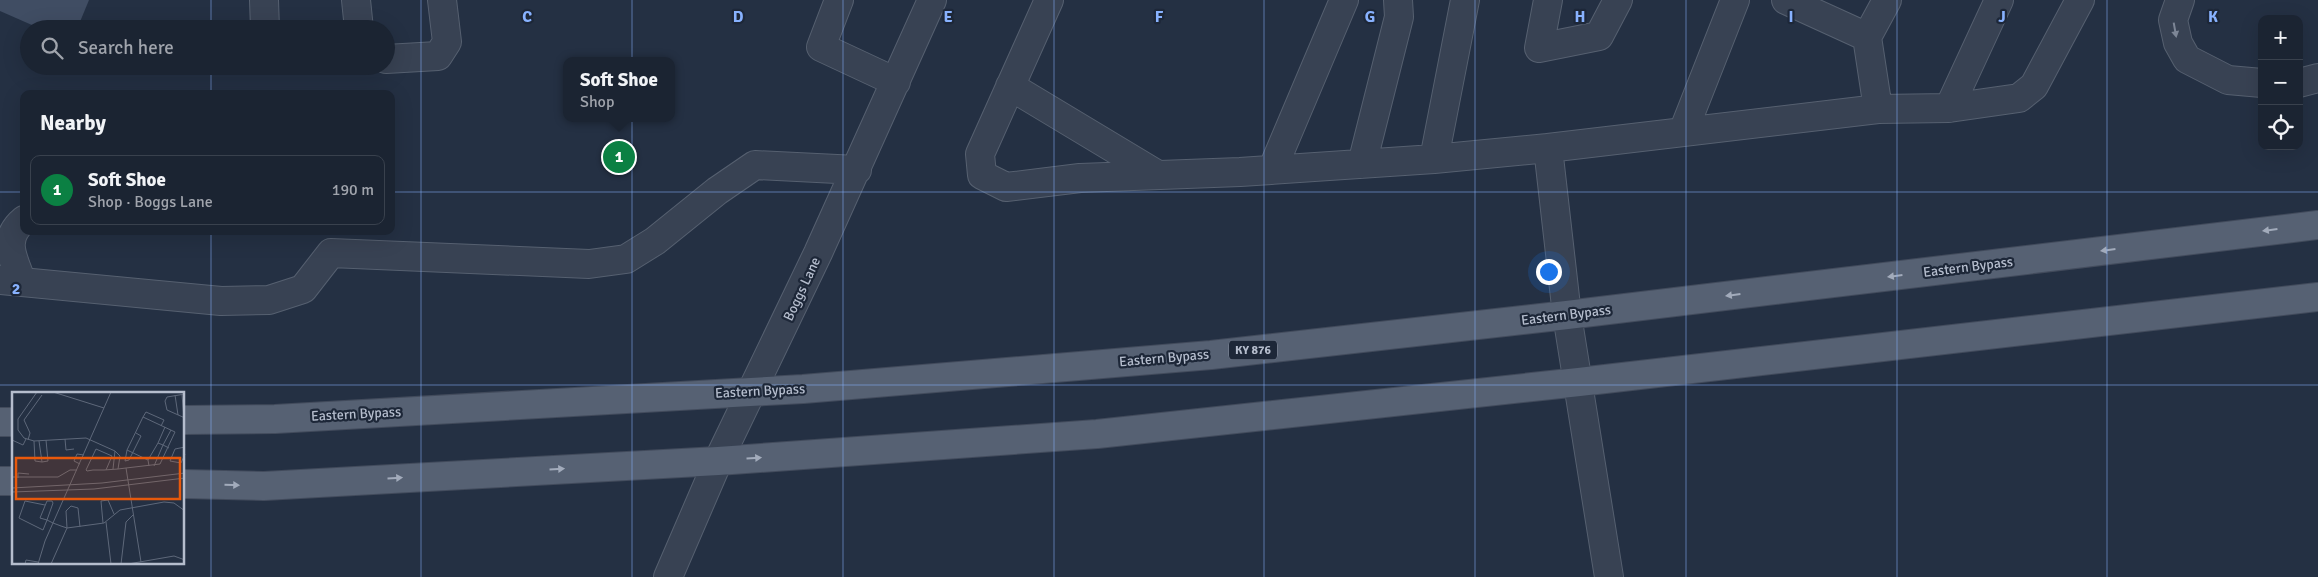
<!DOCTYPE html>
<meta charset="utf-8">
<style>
:root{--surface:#1b2432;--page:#28303e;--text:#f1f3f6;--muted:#a0a4ac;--line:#39414d;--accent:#0b8043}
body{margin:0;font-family:Signika,sans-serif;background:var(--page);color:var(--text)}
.controls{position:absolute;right:15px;top:15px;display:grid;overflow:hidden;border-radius:10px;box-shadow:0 5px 20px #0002}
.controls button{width:45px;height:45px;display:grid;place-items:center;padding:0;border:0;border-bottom:1px solid var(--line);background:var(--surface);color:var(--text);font:25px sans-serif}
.you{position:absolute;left:1548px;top:271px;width:18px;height:18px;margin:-12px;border:4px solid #fff;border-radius:50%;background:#1a73e8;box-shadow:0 0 0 8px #1a73e833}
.badge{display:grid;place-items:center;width:32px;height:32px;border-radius:50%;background:var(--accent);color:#fff;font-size:16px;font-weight:700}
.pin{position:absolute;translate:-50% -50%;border:2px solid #fff;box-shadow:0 1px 5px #0006}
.popup{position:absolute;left:563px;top:57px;width:112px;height:65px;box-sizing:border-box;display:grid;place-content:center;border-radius:10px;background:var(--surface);filter:drop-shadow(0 1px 4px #0005);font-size:16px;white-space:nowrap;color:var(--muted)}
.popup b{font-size:19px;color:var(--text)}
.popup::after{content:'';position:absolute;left:50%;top:100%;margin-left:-10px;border:10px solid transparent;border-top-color:var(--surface)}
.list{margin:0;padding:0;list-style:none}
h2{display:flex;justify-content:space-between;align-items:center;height:65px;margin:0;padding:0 20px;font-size:21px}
h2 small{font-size:16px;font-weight:400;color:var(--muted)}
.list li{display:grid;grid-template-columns:32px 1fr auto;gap:15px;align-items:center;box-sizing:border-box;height:70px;margin:0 10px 10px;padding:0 10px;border:1px solid var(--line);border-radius:10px}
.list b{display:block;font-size:19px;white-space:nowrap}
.list p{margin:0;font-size:16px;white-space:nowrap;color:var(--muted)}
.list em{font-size:16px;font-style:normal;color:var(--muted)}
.icon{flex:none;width:28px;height:28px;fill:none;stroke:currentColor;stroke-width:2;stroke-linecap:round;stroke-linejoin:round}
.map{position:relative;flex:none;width:2318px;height:577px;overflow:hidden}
.search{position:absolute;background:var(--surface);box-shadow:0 5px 20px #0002;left:20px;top:20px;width:375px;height:55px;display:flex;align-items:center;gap:12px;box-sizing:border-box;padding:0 18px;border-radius:28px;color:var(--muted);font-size:19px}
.panel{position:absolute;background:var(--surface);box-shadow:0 5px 20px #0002;left:20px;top:90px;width:375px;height:145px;border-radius:10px}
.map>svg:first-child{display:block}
.building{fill:#404d63}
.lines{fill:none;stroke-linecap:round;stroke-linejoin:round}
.minor-casing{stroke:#566070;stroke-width:30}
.major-casing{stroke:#424b5c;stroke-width:30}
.minor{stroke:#384253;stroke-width:28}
.major{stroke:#566173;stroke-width:28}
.oneway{fill:#7d8696}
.oneway2{fill:#a2abbb}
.grid{fill:none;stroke:#88b2ff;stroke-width:1;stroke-opacity:0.55}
.labels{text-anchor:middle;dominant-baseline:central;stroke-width:4.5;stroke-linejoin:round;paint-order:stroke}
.shield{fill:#1d2738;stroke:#8790a0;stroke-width:1}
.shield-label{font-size:12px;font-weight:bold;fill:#b5bdcd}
.street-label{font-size:14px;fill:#b5bdcd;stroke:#1d2738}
.inset-road{fill:none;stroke:#5e687a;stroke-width:1}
.view{fill:#e8590c;fill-opacity:0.15;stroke:#e8590c;stroke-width:2.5}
.inset-edge{fill:none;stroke:#b5bdcd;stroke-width:2.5}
.grid-label{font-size:16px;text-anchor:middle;font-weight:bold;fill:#88b2ff;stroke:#1d2738;stroke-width:4.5;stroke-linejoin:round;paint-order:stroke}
</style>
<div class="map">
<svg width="2318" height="577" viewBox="0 0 2318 577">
<rect width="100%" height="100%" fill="#243043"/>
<path class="building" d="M0 0H89L77 29H41L0 11Z"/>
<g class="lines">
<defs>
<path id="minor" d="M264 0 265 29
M356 0 359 29
M839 0 821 47 896 82
M1049 0 980 154 982 175 1006 187 1080 178 1240 172 1434 159 1548 148
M1548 0 1539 48 1599 36 1618 0
M1786 0 1867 37 1878 109
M2180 0 2173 20 2178 43 2187 59 2228 80 2262 83
M1867 37 1887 0
M386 59 438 56 447 42 442 0
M2299 83 2318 78
M1010 86 1158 175
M1949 108 1999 0
M1683 132 1735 0
M1434 159 1465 0
M1362 164 1399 17 1398 0
M1272 170 1344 0
M0 280 221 301 269 300 303 289 331 253 589 264 626 259 655 241 717 191 755 165 857 170
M22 282C13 258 1 239 24 220
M668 577 718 461 818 253 932 0
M1609 577 1567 315 1548 148 1878 109 1949 108 2019 98 2034 86 2080 0"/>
<path id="major" d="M184 420 275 419 803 389 1211 355 1567 315 2318 225
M0 422H14
M0 481H14
M184 484 264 486 718 461 1097 434 1579 382 2318 297"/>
</defs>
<use href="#minor" class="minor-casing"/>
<use href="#major" class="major-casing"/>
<use href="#minor" class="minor"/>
<use href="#major" class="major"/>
</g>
<defs><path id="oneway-solid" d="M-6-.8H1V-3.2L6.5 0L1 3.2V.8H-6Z" transform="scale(1.25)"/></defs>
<use class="oneway" href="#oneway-solid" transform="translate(2175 30) rotate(80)"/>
<g class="oneway2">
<use href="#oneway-solid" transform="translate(2270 230) rotate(173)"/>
<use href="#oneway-solid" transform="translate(2108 250) rotate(173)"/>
<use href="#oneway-solid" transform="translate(1895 276) rotate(173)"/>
<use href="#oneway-solid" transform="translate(1733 295) rotate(173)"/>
<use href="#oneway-solid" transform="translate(754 458) rotate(-4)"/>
<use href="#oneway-solid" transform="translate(557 469) rotate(-3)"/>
<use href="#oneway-solid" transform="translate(395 478) rotate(-3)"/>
<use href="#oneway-solid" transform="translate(232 485) rotate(1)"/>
</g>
<path class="grid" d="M211 0V29M421 0V577M632 0V577M843 0V577M1054 0V577M1264 0V577M1475 0V577M1686 0V577M1897 0V577M2107 0V577M211 66V94M0 192H24M391 192H2318M211 231V577M0 385H2318"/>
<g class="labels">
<rect class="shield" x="1229" y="340.5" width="48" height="19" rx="4"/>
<g class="shield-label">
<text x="1253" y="350">KY 876</text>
</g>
<g class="street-label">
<text transform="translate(1968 267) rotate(-7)">Eastern Bypass</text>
<text transform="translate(802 289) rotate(-65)">Boggs Lane</text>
<text transform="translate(1566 315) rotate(-7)">Eastern Bypass</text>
<text transform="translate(1164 358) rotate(-5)">Eastern Bypass</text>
<text transform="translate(760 391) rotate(-3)">Eastern Bypass</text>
<text transform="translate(356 414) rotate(-3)">Eastern Bypass</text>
</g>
</g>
<g transform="translate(12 392)">
<rect width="172" height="172" fill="#243043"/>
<path class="inset-road" d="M25 0 6 27V38L12 46 22 49 74 46 103 59M41 0 92 16M173 2 155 5 153 9 155 18 173 26M163 3 166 23M170 3 172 26M131 25 134 20 152 28 149 34M53 47 54 58 62 57M0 48 11 53 14 47M16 48 18 41 12 28 30 3M22 49 23 69 30 70 27 49M146 51 153 35M173 55 163 57 158 69 169 71 173 62M115 58 113 69 117 68 129 44 124 41M136 68 146 51 151 53 159 38M30 70 36 69 34 48M68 72 62 69 65 62 72 63M142 74 151 53 157 56M101 77 103 59 108 64 106 77M94 78 100 64 84 57 74 78 75 79 81 78H92L106 77 114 76M0 85H46L58 78H65M6 86V81L17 82M0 96 90 91 173 81M0 100 82 97 173 86M33 113 13 109 7 126 31 138 35 128 41 111 40 109H35L28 126 35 128 41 131 49 134 55 136 92 131 108 118 152 110 162 111 173 119M94 130 99 172M91 131 89 109 96 108 102 122M55 136 54 119 59 114 66 116 68 135M129 170 114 76 148 72 163 40 131 25 115 58 136 68 137 74M13 172 14 168 26 170M26 172 33 149 99 0M39 172 55 136M109 172 114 130 121 123M116 172 162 164 173 168"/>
<path class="view" d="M4 66H168V107H4Z"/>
<rect width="172" height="172" class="inset-edge"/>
</g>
<g class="grid-label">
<text x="527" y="22">C</text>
<text x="738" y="22">D</text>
<text x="948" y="22">E</text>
<text x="1159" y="22">F</text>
<text x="1370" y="22">G</text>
<text x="1580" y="22">H</text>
<text x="1791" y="22">I</text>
<text x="2002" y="22">J</text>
<text x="2213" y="22">K</text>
<text x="16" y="294">2</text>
</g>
</svg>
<div class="controls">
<button>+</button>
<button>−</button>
<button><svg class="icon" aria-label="locate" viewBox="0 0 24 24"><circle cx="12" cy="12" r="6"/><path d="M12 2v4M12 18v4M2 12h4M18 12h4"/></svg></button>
</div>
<div class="you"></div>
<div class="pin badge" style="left:619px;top:157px">1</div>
<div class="popup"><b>Soft Shoe</b>Shop</div>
<div class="search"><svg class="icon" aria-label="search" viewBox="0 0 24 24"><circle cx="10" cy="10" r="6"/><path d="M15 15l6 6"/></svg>Search here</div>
<section class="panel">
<h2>Nearby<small></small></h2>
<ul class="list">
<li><span class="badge">1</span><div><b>Soft Shoe</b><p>Shop · Boggs Lane</p></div><em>190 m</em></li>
</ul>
</section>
</div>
